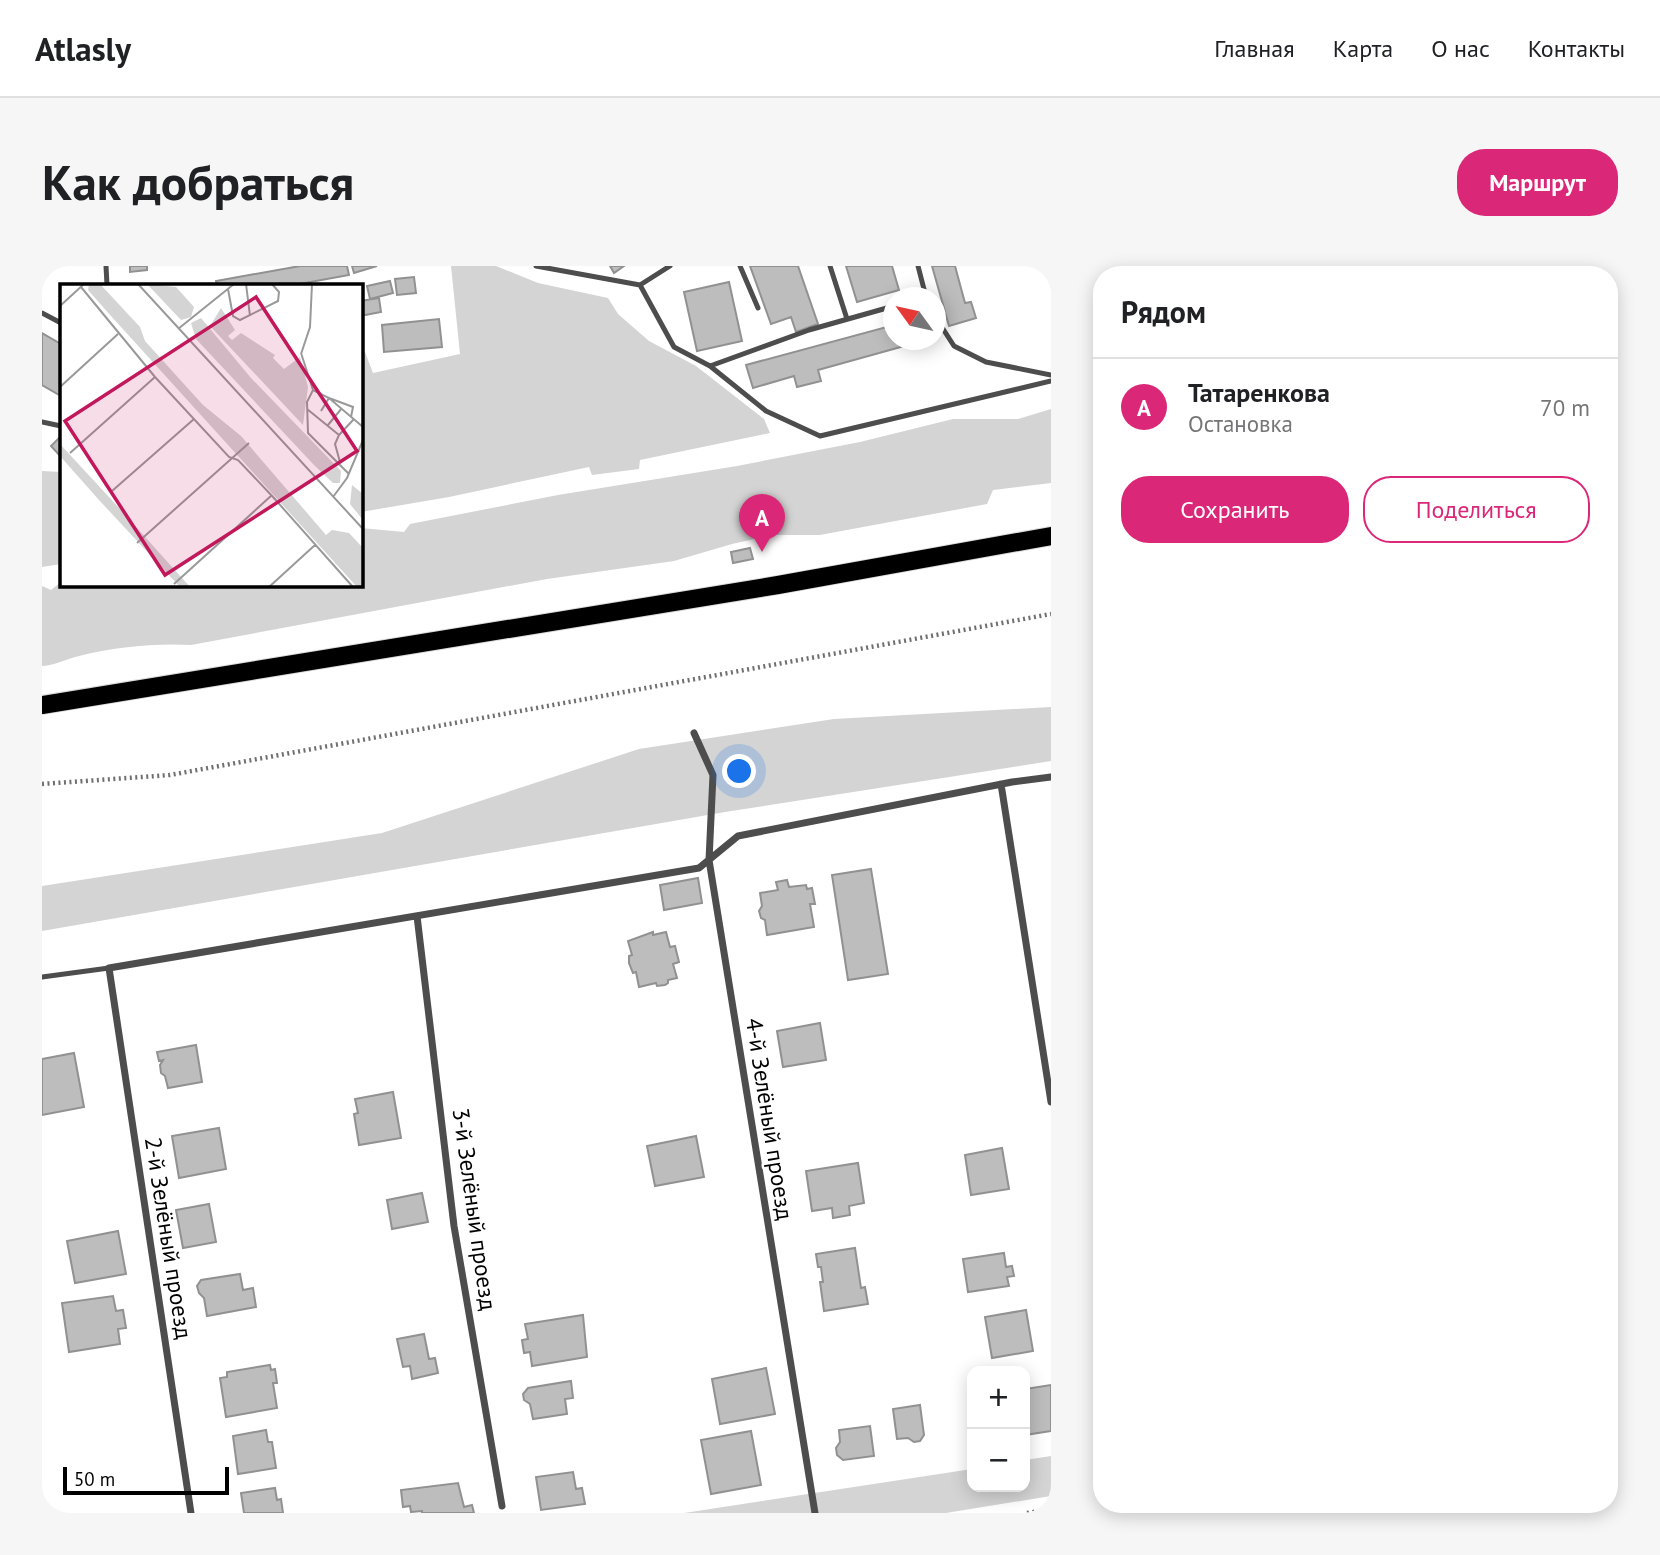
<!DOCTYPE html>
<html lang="ru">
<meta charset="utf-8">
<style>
:root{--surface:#fff;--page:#f6f6f6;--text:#202124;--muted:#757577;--line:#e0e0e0;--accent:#db2777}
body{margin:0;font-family:"PT Sans",sans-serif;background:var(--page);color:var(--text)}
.controls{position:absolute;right:21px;bottom:21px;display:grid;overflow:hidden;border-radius:14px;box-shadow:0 4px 18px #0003}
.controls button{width:63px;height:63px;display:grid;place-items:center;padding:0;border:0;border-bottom:2px solid var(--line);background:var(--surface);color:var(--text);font:35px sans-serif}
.compass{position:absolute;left:841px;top:21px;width:63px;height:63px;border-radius:50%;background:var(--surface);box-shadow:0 4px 18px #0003;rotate:303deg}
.scale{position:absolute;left:21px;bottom:18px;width:166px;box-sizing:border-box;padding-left:7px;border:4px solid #000;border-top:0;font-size:19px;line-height:24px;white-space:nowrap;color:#000;-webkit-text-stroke:5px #fff;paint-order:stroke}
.you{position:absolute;left:698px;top:506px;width:24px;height:24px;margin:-18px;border:5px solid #fff;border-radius:50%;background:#1a73e8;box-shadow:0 0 0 10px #1a73e833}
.badge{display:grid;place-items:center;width:46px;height:46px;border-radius:50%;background:var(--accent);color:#fff;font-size:23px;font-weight:700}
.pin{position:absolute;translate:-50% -58px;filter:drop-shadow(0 2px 4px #0008)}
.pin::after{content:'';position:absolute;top:37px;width:24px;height:21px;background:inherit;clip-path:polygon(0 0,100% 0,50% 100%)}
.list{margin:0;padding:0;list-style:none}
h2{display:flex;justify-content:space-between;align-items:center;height:91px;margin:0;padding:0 28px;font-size:30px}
h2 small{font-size:23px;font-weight:400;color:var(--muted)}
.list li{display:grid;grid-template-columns:46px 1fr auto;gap:21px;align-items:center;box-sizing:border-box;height:98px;padding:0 28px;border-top:2px solid var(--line)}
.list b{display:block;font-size:26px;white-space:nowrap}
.list p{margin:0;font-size:23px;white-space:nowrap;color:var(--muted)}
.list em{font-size:23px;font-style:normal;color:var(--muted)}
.actions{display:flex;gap:14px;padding:21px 28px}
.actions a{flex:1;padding:16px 0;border:2px solid var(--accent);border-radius:28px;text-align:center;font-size:24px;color:var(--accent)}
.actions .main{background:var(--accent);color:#fff}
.map{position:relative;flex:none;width:1009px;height:1247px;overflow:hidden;border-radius:28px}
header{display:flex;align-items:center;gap:42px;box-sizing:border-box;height:98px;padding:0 35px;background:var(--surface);border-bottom:2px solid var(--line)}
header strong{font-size:33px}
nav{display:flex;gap:38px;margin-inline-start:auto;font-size:24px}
.intro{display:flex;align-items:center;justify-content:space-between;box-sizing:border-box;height:168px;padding:0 42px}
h1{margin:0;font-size:49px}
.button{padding:18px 32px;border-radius:28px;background:var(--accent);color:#fff;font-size:24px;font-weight:700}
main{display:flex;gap:42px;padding:0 42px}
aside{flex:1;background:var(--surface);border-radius:28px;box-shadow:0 4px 18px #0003}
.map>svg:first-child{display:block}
.green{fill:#d4d4d4}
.building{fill:#bdbdbd;stroke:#919191;stroke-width:2}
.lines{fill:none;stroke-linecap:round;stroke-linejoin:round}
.primary-casing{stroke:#dbdbdb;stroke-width:20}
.path{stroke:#6f6f6f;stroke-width:4.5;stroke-dasharray:2 3.5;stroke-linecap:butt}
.lane{stroke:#4d4d4d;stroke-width:5}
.street{stroke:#4d4d4d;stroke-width:7}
.primary{stroke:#000;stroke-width:18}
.labels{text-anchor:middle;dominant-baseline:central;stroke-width:5;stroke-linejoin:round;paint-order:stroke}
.street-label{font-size:23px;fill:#000;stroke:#fff}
.inset-road{fill:none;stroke:#999;stroke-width:2}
.view{fill:#c2185b;fill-opacity:0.15;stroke:#c2185b;stroke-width:3.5}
.inset-edge{fill:none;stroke:#000;stroke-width:3.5}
</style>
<header>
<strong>Atlasly</strong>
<nav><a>Главная</a><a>Карта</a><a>О нас</a><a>Контакты</a></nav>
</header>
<div class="intro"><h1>Как добраться</h1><a class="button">Маршрут</a></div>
<main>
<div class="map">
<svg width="1009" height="1247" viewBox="0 0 1009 1247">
<rect width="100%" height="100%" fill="#fff"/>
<path class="green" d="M409 0H454L496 17 566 32 576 48 607 75 654 100 722 153 728 167 598 194 597 203 550 209 547 201 407 231 319 246V88L323 86 331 107 418 88Z
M1009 143V217L951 224 945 238 778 269H730L690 278 632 295 505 313 149 379C112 377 73 381 37 390 24 393 14 399 0 400V320L9 324 19 316V318H318L319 262 362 266 368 258 516 229 695 200 818 176 911 153H976Z
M0 205 19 206V298L0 301Z
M1009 441V495L683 546 0 665V620L340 567 597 483 792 453Z
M1009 1190V1230L904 1247H642L930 1203V1221H983V1194Z"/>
<path class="building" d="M88 0H105V4L88 6Z
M258 0H305L307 9 252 19H175L174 15Z
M310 0H335L312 7Z
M568 0H582L572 7Z
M708 0H756L776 58 754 66 749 51 729 58Z
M804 0H850L857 24 815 36Z
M890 0H913L923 37 929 36 934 52 907 60Z
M372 11 374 27 355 29 353 13Z
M348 15 351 27 328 33 325 20Z
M687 16 700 75 655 85 642 26Z
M337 32 339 46 318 50V35Z
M397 53 400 81 342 86 340 59Z
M852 59V74H872L873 77 776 104 779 115 755 121 752 110 711 122 704 99Z
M0 67 19 78V130L0 119Z
M17 172 19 175V191L9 180Z
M708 282 711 293 691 297 689 286Z
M829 603 846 708 806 714 790 609Z
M656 612 660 637 622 644 618 619Z
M745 614 747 621 764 619 765 623 770 622 773 638H768L772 661 725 669 723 654 719 652 717 645 720 640 718 627 736 624 734 616Z
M611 666V669L624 666 628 681 633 680 637 696 631 698 635 712 626 714V717L623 719 615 720 614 717 597 721 594 706 591 707 587 697V690L590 689 586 675Z
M778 757 784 794 741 801 735 765Z
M154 779 160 816 126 822 123 810 119 807 118 799 121 794 117 795 115 786Z
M32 787 42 841 0 849V793Z
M351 826 359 872 317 879 312 848 316 847 313 833Z
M177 862 184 903 137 912 130 870Z
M654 870 662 911 613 920 605 880Z
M960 882 967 923 929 929 923 889Z
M816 897 822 937 807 940 808 949 791 952 790 942 770 945 764 905Z
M380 927 386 956 350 963 345 934Z
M167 938 174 976 141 982 134 944Z
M76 965 84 1008 33 1017 25 975Z
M813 982 819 1022 823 1021 826 1038 782 1045 778 1016H781L779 1001H776L774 988Z
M962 987 964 1001 970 1000 972 1010 965 1011 967 1020 926 1026 921 993Z
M198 1008 201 1024 211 1022 214 1041 165 1050 162 1032 157 1027 155 1020 159 1014Z
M71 1030 74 1045 81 1044 84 1062 76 1063 78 1078 27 1086 20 1037Z
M984 1044 991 1085 950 1092 943 1051Z
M541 1049 545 1091 490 1100 488 1086 482 1087 480 1074 486 1073 483 1058Z
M382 1068 387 1093 393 1092 396 1107 370 1113 368 1100 361 1101 355 1073Z
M228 1099 229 1104 233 1103 235 1117H231L235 1142 184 1151 178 1112 185 1111V1106Z
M724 1102 733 1148 678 1158 670 1113Z
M529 1115 531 1132 523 1133 525 1148 491 1153 488 1138 482 1134 481 1128 486 1122Z
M1009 1119V1165L983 1169V1123Z
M878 1139 882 1169 878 1175 872 1176 866 1172 855 1173 851 1143Z
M828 1160 832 1190 801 1194 795 1189 794 1182 798 1176 797 1164Z
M224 1164 226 1176H230L234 1202 196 1208 191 1170Z
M709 1165 719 1219 669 1228 659 1174Z
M531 1206 534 1223 540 1222 543 1238 499 1244 494 1211Z
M416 1217 422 1241 430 1239 432 1247H380V1245L369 1246 368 1240 361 1241 359 1224Z
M233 1222 235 1234 239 1233 241 1247H202L199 1227Z"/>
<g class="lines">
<defs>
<path id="primary" d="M0 439 736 319 1009 270"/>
</defs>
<use href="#primary" class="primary-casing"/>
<path class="path" d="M0 518 128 509 1009 348
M985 1247 1009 1243"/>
<path class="lane" d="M64 0 65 19
M494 0 598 19
M628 0 598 19 632 81 668 100 724 145 778 170 1009 115
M698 0 716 42
M788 0 805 53
M876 0 884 31
M0 47 19 57
M894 52 912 80 944 96 1009 109
M668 100 767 64 852 40
M0 156 19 160
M0 711 67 702"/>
<path class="street" d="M652 467 671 509 667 594 773 1247
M959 518 1009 836
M375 650 412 960 460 1240
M149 1247 67 702 657 602 696 570 970 516 1009 511"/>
<use href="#primary" class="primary"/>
</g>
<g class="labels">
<g class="street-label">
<text transform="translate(728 853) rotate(81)">4-й Зелёный проезд</text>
<text transform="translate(433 943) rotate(82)">3-й Зелёный проезд</text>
<text transform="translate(127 972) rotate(81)">2-й Зелёный проезд</text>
</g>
</g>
<g transform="translate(18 18)">
<rect width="303" height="303" fill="#fff"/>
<path d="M29 0H40L80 43 85 57 143 121 181 152 266 251 272 246 289 249 303 264V303H297L51 32 28 6ZM87 0 116 3 134 23 131 33 121 36ZM161 24 175 46 168 52 172 56 181 49 215 71 213 74 224 85 240 73 248 103 243 141 150 42ZM141 34 191 94 281 187 280 199H273L254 181 136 55 131 39ZM0 160 60 225 130 303H120L39 216 0 172ZM292 201 303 210V236L290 220Z" fill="#d4d4d4"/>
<path class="inset-road" d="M78 0 303 245M186 0 190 32M21 3 95 93 169 173 178 176 213 213 293 303M168 5 173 32 180 36 218 17 219 8 212 0M0 22 24 0M118 45 174 0M241 69 253 106M241 70 250 43 252 0M0 103 58 50M247 125 279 151 275 160 280 178M261 127 269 114 293 123 291 133M268 141 282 124M279 151 294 135M10 169 95 93M289 190 248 149 247 118 253 106 269 114 303 143M52 207 134 135M273 213 287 194 303 156M77 259 189 159M114 300 212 211M209 303 255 261"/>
<path class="view" d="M196 13 297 167 105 291 5 137Z"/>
<rect width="303" height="303" class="inset-edge"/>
</g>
</svg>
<div class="controls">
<button>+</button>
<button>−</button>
</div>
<svg class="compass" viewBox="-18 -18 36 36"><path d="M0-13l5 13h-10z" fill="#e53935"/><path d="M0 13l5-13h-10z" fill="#757577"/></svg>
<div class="scale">50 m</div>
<div class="you"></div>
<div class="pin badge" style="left:720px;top:286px">A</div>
</div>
<aside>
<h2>Рядом<small></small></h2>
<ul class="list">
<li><span class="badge">A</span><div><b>Татаренкова</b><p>Остановка</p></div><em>70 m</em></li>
</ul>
<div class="actions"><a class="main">Сохранить</a><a>Поделиться</a></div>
</aside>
</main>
